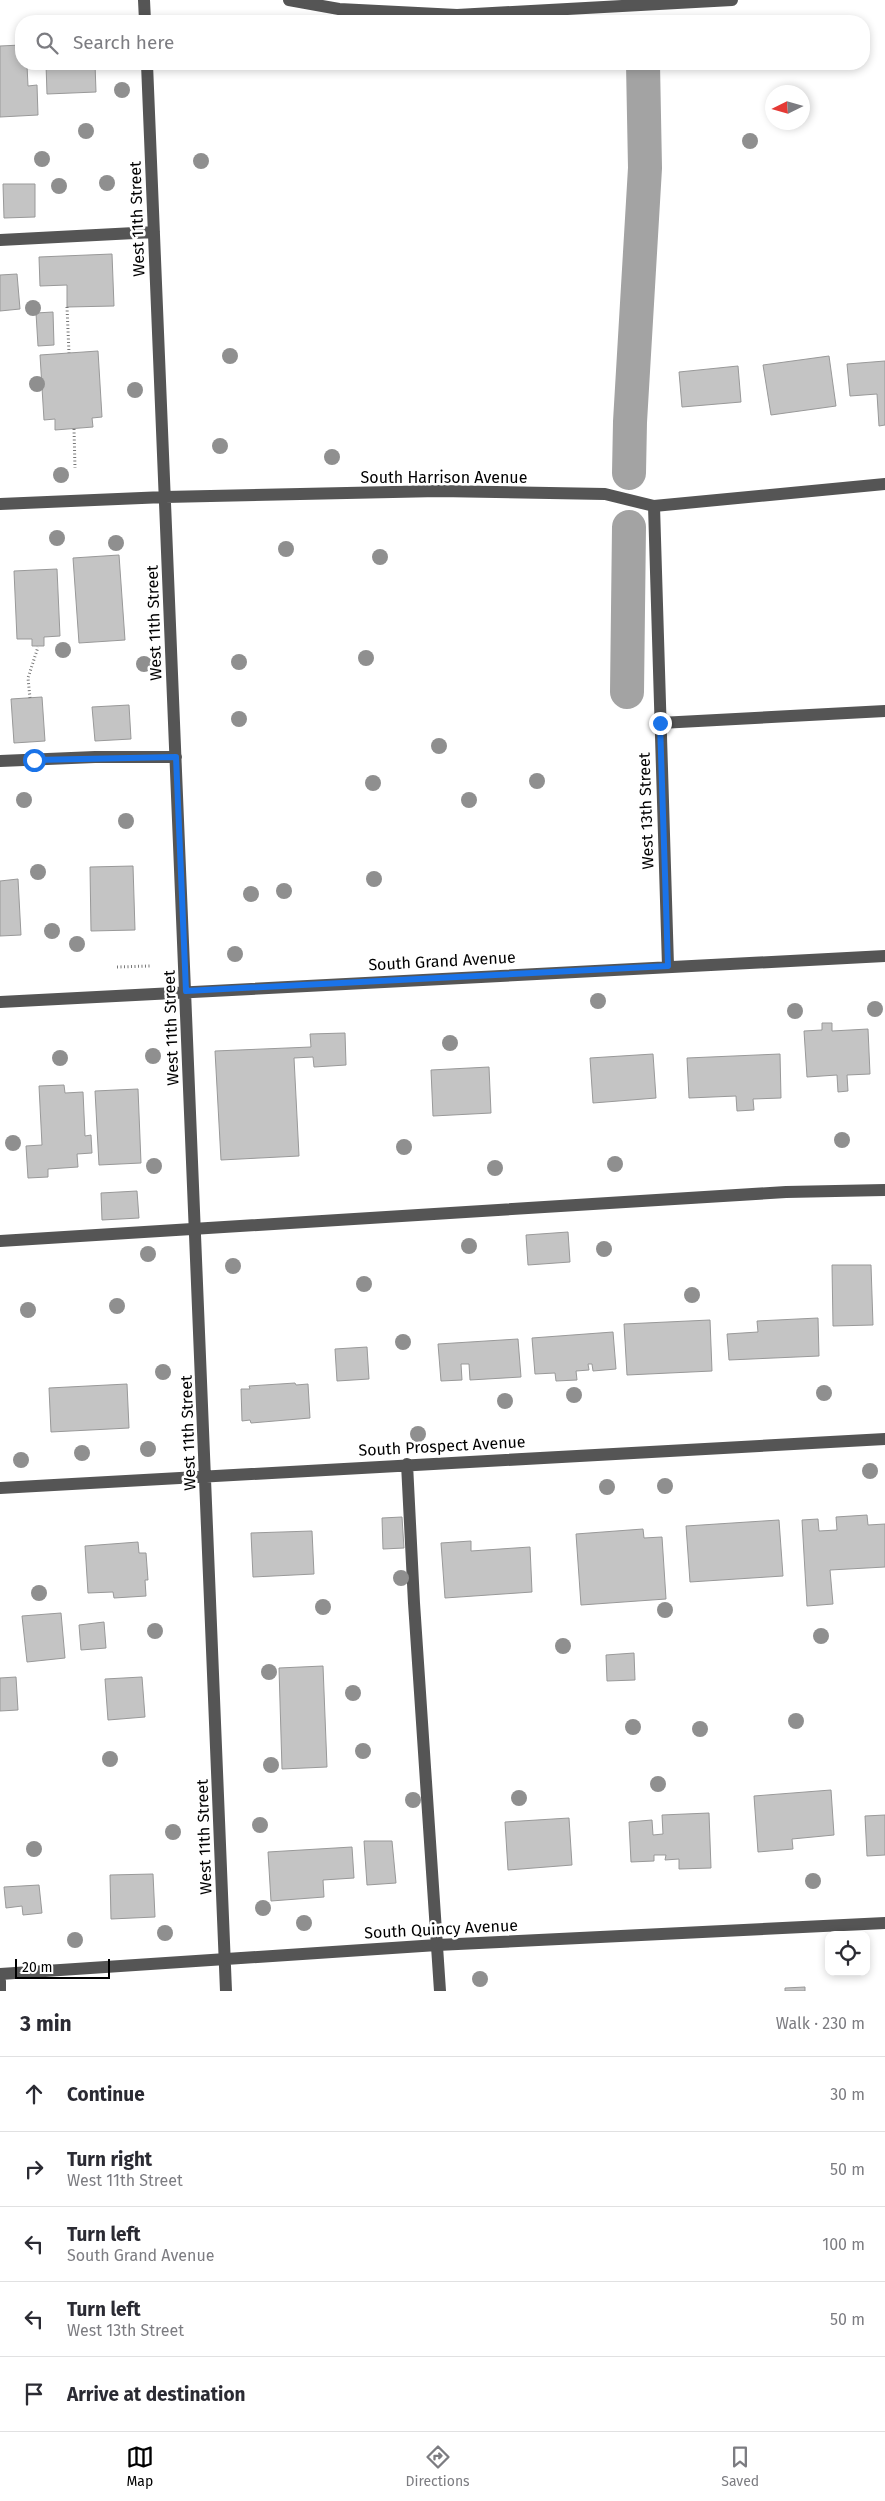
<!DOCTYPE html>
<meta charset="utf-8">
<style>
:root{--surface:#fff;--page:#f2f2f3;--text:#2b2b33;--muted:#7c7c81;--line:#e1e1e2;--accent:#000}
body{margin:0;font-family:"Fira Sans",sans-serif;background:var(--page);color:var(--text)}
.controls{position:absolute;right:15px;bottom:15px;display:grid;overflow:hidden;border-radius:10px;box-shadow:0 2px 8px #0003}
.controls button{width:45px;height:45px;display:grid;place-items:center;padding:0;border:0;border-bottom:1px solid var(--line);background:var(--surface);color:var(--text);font:25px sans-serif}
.compass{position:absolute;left:765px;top:85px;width:45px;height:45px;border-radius:50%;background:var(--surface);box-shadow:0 2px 8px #0003;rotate:265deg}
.scale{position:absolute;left:15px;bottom:12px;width:95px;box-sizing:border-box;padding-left:5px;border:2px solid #000;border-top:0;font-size:14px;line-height:18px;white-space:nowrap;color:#000;-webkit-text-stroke:4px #fff;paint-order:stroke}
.stop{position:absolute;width:15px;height:15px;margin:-11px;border:4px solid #1a73e8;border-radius:50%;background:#fff}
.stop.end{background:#1a73e8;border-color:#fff;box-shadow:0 1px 5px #0008}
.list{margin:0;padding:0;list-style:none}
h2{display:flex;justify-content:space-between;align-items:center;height:65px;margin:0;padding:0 20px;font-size:21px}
h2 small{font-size:16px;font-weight:400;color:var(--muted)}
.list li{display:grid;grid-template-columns:32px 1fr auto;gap:15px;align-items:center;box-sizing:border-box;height:75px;padding:0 20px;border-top:1px solid var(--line)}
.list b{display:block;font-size:19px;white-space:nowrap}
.list p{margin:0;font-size:16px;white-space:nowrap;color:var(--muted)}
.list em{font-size:16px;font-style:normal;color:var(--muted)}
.icon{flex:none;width:28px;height:28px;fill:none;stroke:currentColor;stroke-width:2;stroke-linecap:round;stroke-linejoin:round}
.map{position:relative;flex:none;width:885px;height:1991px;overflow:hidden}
.search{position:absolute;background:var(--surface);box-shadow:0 2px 8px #0003;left:15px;right:15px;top:15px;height:55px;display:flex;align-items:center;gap:12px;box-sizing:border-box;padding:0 18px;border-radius:20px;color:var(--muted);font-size:19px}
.sheet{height:440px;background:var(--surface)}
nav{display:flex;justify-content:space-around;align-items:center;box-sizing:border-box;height:70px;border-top:1px solid var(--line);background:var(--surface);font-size:14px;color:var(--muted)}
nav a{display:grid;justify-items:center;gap:2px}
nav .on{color:var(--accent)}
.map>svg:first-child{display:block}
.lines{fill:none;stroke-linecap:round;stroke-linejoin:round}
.canal{stroke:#a3a3a3;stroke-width:34}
.building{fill:#c4c4c4;stroke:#999}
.path{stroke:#777;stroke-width:3;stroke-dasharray:1 2.5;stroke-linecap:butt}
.minor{stroke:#555;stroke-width:12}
.tree{fill:#8f8f8f}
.route{stroke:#1a73e8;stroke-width:6}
.labels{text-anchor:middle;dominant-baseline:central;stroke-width:5;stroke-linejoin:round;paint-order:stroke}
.street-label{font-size:16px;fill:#000;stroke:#fff}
</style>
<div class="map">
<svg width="885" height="1991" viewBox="0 0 885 1991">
<rect width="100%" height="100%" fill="#fff"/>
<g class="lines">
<path class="canal" d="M629 473 630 422 645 168 643 64
M627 692 629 527"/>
</g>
<path class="building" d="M21 45V64L27 65 28 86 37 85 38 115 0 117V46Z
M46 64H95L96 92 47 94Z
M3 184H35V217L4 218Z
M112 254 114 306 67 307V285L40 286 39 257Z
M17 274 20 309 0 311V275Z
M53 312 54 345 38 346 36 313Z
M98 351 102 417 92 418 93 427 55 430V419L44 420 40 355Z
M829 356 836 406 771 415 763 365Z
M885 361V425L879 426 877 394 850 396 847 364Z
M738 366 741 402 682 407 679 372Z
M119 555 125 640 79 643 73 558Z
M57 569 60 636 44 637V646H32V639H17L14 571Z
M42 697 45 741 14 743 11 699Z
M129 705 131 739 95 741 92 707Z
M133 866 135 930 91 931 90 867Z
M18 879 21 935 0 936V881Z
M822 1023H832V1031L868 1029 870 1074 847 1075 848 1091 838 1092 837 1075 807 1077 804 1031 822 1030Z
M345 1033 346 1065 314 1067 313 1057 294 1058 299 1156 221 1160 215 1051 311 1047 310 1034Z
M653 1054 656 1098 593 1103 590 1058Z
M780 1054 781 1098 753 1099 754 1110 737 1111 736 1096 689 1098 687 1058Z
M489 1067 491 1113 433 1116 431 1070Z
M64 1085 65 1093 83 1092 85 1136 91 1135 92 1153 77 1154 78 1167 48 1169V1177L28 1178 26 1146 42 1145 39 1086Z
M138 1089 141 1163 99 1165 95 1091Z
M137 1191 139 1218 102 1220 101 1193Z
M568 1232 570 1262 528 1265 526 1235Z
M832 1265H871L873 1325 833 1326Z
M818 1318 819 1356 729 1360 727 1334 758 1332 757 1321Z
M710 1320 712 1371 627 1375 624 1324Z
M613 1332 616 1369 593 1371 592 1364H588L589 1370 576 1371 577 1380 556 1381 555 1373 535 1374 532 1338Z
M518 1339 521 1377 470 1380 469 1364H461L462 1380 441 1381 438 1344Z
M367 1347 369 1379 337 1381 335 1349Z
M295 1383 296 1385 308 1384 310 1418 251 1423 250 1420 242 1421 241 1389H250L249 1386Z
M127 1384 129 1428 51 1432 49 1388Z
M867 1515 868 1525 885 1524V1567L830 1570 833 1604 807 1606 802 1520 818 1519 819 1531 837 1530 836 1517Z
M402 1517 404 1548 383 1549 382 1518Z
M779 1520 783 1576 690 1582 686 1526Z
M643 1529 644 1538 662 1537 666 1599 581 1605 576 1534Z
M312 1531 314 1574 253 1577 251 1533Z
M471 1541V1551L530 1547 532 1592 445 1598 441 1543Z
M138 1542 139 1553H146L148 1580H145L146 1596 114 1598 113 1592 88 1593 85 1546Z
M61 1613 65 1658 27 1662 22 1616Z
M104 1622 106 1648 81 1650 79 1625Z
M634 1653 635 1680 607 1681 606 1655Z
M323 1666 327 1767 282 1769 279 1668Z
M16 1677 18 1710 0 1711V1678Z
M142 1677 145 1717 108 1720 105 1679Z
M831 1790 834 1835 792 1839 793 1849 758 1852 754 1796Z
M709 1813 711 1868 679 1869V1859L665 1860 666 1855H654V1861L631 1862 629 1822 652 1820 653 1835 663 1834 662 1815Z
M885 1815V1855L867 1856 865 1816Z
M569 1818 572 1865 508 1870 505 1822Z
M364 1841H392L396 1883 367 1885Z
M352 1847 354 1878 323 1880 324 1897 271 1901 268 1852Z
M153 1874 155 1917 111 1919 110 1875Z
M39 1885 42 1913 23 1915 22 1906 6 1908 4 1887Z
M805 1987V1991H785V1988Z"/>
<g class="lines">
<path class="path" d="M67 307 69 353
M74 429 75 468
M30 698 28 678 38 647
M117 967 150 966"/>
<path class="minor" d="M144 0 145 21
M289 0 339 9 457 15 732 0
M147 64 226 1991
M0 240 154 232
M0 504 165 497 439 491 605 494 654 506 885 484
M654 506 668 966
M660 723 885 711
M0 761 95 757H176
M0 1002 885 956
M0 1241 786 1192 885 1190
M407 1464 414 1603 440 1991
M0 1488 885 1439
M0 1974 437 1945 885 1923
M0 1981V1991"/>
</g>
<g class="tree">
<circle cx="122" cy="90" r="8"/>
<circle cx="86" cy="131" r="8"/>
<circle cx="750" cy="141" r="8"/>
<circle cx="42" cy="159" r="8"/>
<circle cx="201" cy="161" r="8"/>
<circle cx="107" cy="183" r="8"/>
<circle cx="59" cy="186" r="8"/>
<circle cx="33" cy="308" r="8"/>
<circle cx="230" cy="356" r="8"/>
<circle cx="37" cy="384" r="8"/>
<circle cx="135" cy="390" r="8"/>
<circle cx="220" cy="446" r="8"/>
<circle cx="332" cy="457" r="8"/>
<circle cx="61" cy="475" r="8"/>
<circle cx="57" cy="538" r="8"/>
<circle cx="116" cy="543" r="8"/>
<circle cx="286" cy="549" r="8"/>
<circle cx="380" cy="557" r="8"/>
<circle cx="63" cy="650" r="8"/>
<circle cx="366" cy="658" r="8"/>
<circle cx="239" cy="662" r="8"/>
<circle cx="144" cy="664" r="8"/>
<circle cx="239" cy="719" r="8"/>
<circle cx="439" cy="746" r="8"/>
<circle cx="537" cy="781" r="8"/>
<circle cx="373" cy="783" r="8"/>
<circle cx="24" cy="800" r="8"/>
<circle cx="469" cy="800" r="8"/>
<circle cx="126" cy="821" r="8"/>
<circle cx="38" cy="872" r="8"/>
<circle cx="374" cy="879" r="8"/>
<circle cx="284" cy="891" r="8"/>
<circle cx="251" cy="894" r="8"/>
<circle cx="52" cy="931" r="8"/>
<circle cx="77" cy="944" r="8"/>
<circle cx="235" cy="954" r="8"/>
<circle cx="598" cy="1001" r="8"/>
<circle cx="875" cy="1009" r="8"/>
<circle cx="795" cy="1011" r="8"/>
<circle cx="450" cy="1043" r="8"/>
<circle cx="153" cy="1056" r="8"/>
<circle cx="60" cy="1058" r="8"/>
<circle cx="842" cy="1140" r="8"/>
<circle cx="13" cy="1143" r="8"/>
<circle cx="404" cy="1147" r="8"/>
<circle cx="615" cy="1164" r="8"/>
<circle cx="154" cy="1166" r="8"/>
<circle cx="495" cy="1168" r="8"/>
<circle cx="469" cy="1246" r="8"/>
<circle cx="604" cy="1249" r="8"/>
<circle cx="148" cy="1254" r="8"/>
<circle cx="233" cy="1266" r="8"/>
<circle cx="364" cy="1284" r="8"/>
<circle cx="692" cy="1295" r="8"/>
<circle cx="117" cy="1306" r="8"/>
<circle cx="28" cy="1310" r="8"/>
<circle cx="403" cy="1342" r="8"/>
<circle cx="163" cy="1372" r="8"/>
<circle cx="824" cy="1393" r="8"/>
<circle cx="574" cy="1395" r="8"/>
<circle cx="505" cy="1401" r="8"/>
<circle cx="418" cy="1434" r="8"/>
<circle cx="148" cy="1449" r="8"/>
<circle cx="82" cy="1453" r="8"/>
<circle cx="21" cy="1460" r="8"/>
<circle cx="870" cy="1471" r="8"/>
<circle cx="665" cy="1486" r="8"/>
<circle cx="607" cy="1487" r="8"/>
<circle cx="401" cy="1578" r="8"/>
<circle cx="39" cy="1593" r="8"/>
<circle cx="323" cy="1607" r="8"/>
<circle cx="665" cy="1610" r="8"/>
<circle cx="155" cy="1631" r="8"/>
<circle cx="821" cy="1636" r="8"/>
<circle cx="563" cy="1646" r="8"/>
<circle cx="269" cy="1672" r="8"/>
<circle cx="353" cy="1693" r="8"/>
<circle cx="796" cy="1721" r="8"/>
<circle cx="633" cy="1727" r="8"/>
<circle cx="700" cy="1729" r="8"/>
<circle cx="363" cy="1751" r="8"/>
<circle cx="110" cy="1759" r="8"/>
<circle cx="271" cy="1765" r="8"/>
<circle cx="658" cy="1784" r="8"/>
<circle cx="519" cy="1798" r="8"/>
<circle cx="413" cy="1800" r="8"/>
<circle cx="260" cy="1825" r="8"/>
<circle cx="173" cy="1832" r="8"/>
<circle cx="34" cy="1849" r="8"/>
<circle cx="813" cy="1881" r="8"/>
<circle cx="263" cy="1908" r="8"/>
<circle cx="304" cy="1923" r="8"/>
<circle cx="165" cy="1933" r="8"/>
<circle cx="75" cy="1940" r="8"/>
<circle cx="480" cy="1979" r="8"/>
</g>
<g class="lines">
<path class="route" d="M34 760 176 757 186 991 668 966 660 723"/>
</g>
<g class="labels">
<g class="street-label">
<text transform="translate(137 219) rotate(-92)">West 11th Street</text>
<text x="444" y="477">South Harrison Avenue</text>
<text transform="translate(154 623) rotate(-92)">West 11th Street</text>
<text transform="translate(646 811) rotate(-92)">West 13th Street</text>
<text transform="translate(442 961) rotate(-3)">South Grand Avenue</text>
<text transform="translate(171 1028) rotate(-92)">West 11th Street</text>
<text transform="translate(188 1433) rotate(-92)">West 11th Street</text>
<text transform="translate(442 1446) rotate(-3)">South Prospect Avenue</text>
<text transform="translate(204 1837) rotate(-92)">West 11th Street</text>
<text transform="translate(441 1929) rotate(-3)">South Quincy Avenue</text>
</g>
</g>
</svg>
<div class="controls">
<button><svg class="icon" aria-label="locate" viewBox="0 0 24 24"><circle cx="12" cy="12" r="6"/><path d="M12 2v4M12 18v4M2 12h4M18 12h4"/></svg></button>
</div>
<svg class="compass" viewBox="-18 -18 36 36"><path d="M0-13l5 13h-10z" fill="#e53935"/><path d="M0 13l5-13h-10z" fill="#7c7c81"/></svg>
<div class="scale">20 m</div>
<div class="stop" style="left:34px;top:760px"></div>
<div class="stop end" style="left:660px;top:723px"></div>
<div class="search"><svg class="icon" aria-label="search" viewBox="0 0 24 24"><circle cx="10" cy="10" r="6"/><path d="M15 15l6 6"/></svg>Search here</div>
</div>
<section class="sheet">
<h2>3 min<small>Walk · 230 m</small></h2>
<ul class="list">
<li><svg class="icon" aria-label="ahead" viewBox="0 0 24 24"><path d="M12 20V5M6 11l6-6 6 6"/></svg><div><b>Continue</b></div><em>30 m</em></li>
<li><svg class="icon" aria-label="right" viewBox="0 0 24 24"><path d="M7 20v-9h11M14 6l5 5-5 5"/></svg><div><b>Turn right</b><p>West 11th Street</p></div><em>50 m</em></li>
<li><svg class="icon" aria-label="left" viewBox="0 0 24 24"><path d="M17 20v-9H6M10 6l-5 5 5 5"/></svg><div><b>Turn left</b><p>South Grand Avenue</p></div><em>100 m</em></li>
<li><svg class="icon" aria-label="left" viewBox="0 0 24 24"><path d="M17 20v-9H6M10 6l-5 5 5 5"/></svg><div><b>Turn left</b><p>West 13th Street</p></div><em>50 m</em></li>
<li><svg class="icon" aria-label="arrive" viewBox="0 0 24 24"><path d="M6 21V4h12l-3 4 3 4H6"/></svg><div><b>Arrive at destination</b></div></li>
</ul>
</section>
<nav>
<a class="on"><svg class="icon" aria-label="map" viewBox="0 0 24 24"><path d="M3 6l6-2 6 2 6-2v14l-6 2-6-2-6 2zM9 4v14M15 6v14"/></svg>Map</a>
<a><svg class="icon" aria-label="directions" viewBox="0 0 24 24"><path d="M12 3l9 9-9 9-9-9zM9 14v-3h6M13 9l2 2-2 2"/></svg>Directions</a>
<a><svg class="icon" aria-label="saved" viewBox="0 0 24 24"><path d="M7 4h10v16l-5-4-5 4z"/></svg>Saved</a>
</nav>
